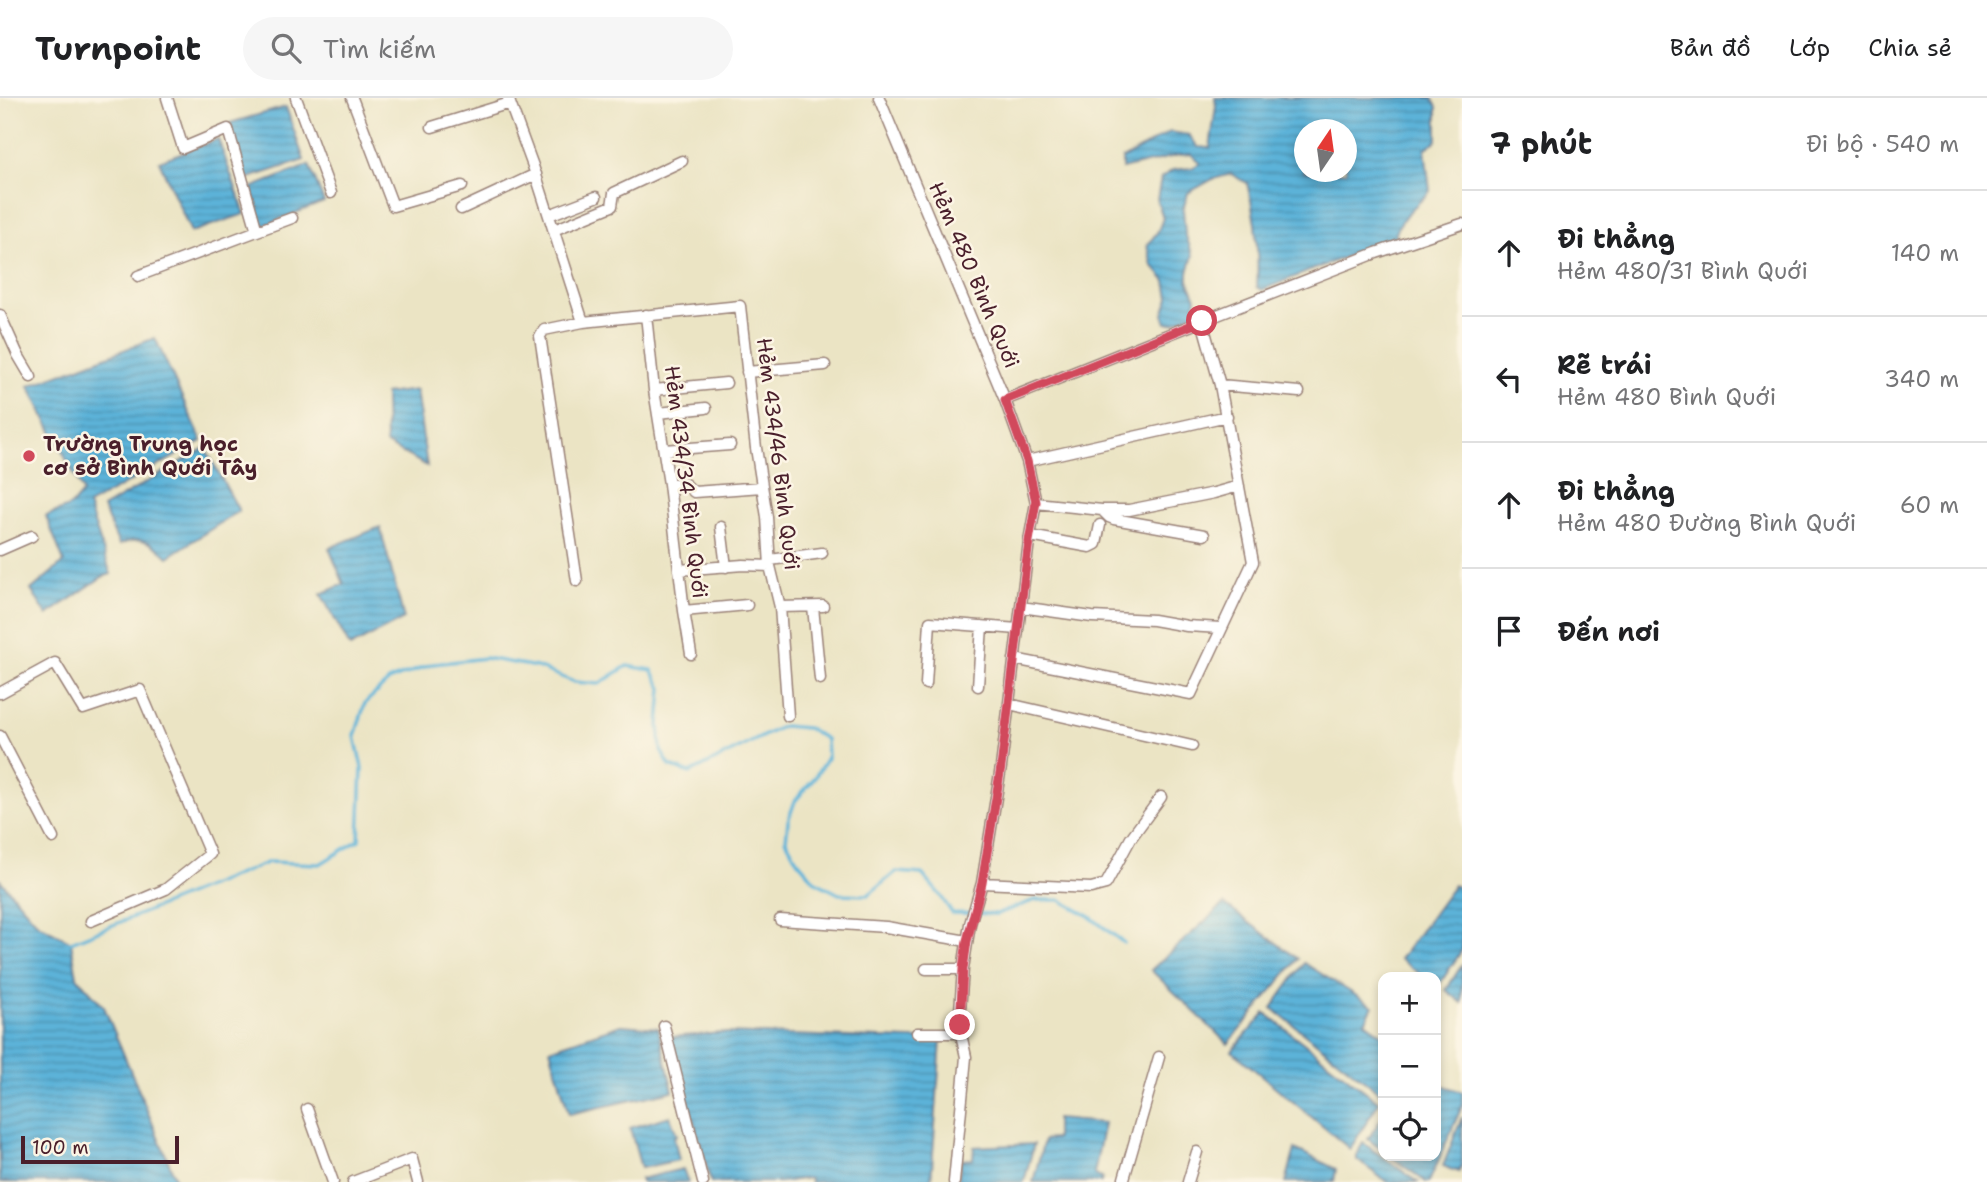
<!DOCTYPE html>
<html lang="vi">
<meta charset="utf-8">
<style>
:root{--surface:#fff;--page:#f6f6f6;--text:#202124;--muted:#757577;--line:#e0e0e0}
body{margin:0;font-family:"Shantell Sans",sans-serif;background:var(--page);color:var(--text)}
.controls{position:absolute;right:21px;bottom:21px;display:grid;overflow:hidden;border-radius:14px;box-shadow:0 4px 10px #0003}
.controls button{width:63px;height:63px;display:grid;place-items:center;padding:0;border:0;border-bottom:2px solid var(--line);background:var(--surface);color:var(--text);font:35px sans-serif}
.compass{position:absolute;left:1294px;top:21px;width:63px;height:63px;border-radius:50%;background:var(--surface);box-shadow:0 4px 10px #0003;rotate:13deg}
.scale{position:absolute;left:21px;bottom:18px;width:158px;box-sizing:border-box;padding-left:7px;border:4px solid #4a1f2b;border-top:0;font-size:19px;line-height:24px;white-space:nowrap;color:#4a1f2b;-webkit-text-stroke:5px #fcf5e5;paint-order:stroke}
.stop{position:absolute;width:21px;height:21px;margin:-16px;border:5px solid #d1495b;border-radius:50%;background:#fff}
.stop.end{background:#d1495b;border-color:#fff;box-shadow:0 2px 7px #0008}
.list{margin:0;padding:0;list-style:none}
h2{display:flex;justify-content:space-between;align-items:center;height:91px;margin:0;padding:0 28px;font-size:30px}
h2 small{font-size:23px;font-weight:400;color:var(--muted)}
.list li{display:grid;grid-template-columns:46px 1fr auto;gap:21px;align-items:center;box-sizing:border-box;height:126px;padding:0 28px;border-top:2px solid var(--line)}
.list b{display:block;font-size:26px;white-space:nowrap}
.list p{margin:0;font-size:23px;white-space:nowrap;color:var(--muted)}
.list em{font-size:23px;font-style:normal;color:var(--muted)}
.icon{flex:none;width:38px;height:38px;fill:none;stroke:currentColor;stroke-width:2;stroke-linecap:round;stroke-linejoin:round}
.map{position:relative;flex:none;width:1462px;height:1084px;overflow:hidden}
header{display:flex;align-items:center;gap:42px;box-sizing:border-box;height:98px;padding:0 35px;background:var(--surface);border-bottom:2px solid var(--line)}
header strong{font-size:33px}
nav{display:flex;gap:38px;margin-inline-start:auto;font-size:24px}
.search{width:490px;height:63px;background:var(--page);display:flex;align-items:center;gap:18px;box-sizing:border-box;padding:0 24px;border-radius:38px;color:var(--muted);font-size:26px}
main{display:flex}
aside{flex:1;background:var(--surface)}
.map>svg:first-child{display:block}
.water{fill:url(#water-rules);stroke:#536982;stroke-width:2;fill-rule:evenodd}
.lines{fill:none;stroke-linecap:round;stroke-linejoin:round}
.stream{stroke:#5cb3d9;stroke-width:3.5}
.minor-casing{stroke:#9a8278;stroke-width:13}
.minor{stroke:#fff;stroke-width:10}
.route{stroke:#d1495b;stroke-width:9}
.poi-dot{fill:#d1495b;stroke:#fcf5e5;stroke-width:2.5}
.labels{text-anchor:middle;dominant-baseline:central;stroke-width:5;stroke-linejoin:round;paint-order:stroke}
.street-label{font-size:21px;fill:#4a1f2b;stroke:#fcf5e5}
.poi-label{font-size:21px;font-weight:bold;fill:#4a1f2b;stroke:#fcf5e5;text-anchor:start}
</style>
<header>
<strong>Turnpoint</strong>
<div class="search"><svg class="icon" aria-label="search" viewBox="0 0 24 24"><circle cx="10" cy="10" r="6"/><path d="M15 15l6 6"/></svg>Tìm kiếm</div>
<nav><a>Bản đồ</a><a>Lớp</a><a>Chia sẻ</a></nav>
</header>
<main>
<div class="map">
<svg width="1462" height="1084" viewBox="0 0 1462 1084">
<defs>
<pattern id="water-rules" width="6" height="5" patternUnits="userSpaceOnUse" patternTransform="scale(1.75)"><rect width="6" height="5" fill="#5cb3d9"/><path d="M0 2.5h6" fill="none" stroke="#4e91b0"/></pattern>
</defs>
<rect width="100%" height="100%" fill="#fcf5e5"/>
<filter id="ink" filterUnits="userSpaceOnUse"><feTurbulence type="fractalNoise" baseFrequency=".0143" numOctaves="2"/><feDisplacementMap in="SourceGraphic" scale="14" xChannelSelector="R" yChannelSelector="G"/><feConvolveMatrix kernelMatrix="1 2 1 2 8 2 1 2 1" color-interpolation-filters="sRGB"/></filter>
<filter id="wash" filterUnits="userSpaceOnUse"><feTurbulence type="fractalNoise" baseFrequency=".00686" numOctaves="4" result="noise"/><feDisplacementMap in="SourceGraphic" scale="28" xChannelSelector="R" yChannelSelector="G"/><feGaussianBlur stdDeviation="1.57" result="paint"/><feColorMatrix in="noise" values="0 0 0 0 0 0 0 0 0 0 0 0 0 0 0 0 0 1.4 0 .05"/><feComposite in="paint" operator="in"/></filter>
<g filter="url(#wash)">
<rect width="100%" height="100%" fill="#ebe4c4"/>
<path class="water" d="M1215 0H1432L1437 9V42L1425 51 1430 93C1415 110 1401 116 1395 139L1262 192 1257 189C1259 154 1256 119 1247 85L1231 76 1213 81 1188 95 1183 111 1185 135 1193 158 1188 174V182L1196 200 1194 207 1196 214 1173 225H1166L1163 216 1169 200 1166 183 1152 167 1147 148 1158 133 1163 120 1157 102 1161 80 1173 72 1192 70 1200 65 1191 56 1179 57 1122 71V61L1170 34 1189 37 1198 49 1210 50 1216 8ZM1304 32H1346V74H1304Z
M286 9 304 62 246 81 230 25Z
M218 41 245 116 191 134 159 63Z
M309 67 324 104 262 128 251 90Z
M155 240 202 343 88 407 111 476 102 479 47 517 31 492 64 464 46 418 71 408 83 394 29 288Z
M416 292 427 368 386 346 385 296Z
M205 350 239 413 168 459C152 443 141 437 119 447L103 410Z
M380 429 404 521 350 549 321 496 344 486 329 450Z
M0 782 38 826 71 844 77 879 104 909 177 1084H0Z
M1454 787 1462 792V852L1437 890 1436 888V879H1424L1400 861Z
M1224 806 1298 861 1228 946 1151 872Z
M1304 865 1373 908 1365 924 1383 937V997L1272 910Z
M1462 867V905L1446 892Z
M1265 915 1379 1004 1350 1051 1232 953Z
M621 927 658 930 673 993 569 1016 550 951Z
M724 935 941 942 931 1084H810L809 1080 780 1084H711L670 939Z
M1436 985 1462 994V1008L1429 1084H1426L1390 1058H1436Z
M670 1018 677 1037 674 1039 679 1062 641 1070 630 1030Z
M1383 1018V1053L1368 1041Z
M1462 1019V1067L1459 1074 1443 1068Z
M1056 1021 1104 1025 1094 1076 1102 1080 1101 1084H1033L1044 1042 1056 1041Z
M1363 1045 1418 1084H1387L1357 1062V1056Z
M1034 1046 1024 1084H958L961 1062 973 1061 974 1049Z
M1295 1051 1336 1071 1334 1084H1286Z
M683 1071 688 1084H641L640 1081Z"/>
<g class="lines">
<path class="stream" d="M66 845 71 844 269 764 320 766 359 742 362 670 355 638 365 605 390 582 433 566 485 560 537 569 574 584 599 586 627 568 652 572 662 590 659 627 661 653 670 668 690 675 783 628 807 630 826 641 827 660 813 682 795 703 788 723 786 742 797 762 816 784 839 796 868 797 896 774 922 776 940 797 952 815 997 816 1035 802H1060L1089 818 1124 845"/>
</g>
</g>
<g filter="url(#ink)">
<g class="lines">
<defs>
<path id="minor" d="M296 0 331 95
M352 0 393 108 462 88
M508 0 533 68 583 224 740 208 756 350 767 419 770 468 780 509 788 618
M879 0 1005 302 1027 363 1036 405 1029 443 1001 669 982 785 970 826 963 871 959 927 966 959 954 1084
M432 29 510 5
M461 111 536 76
M549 117 596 99
M554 132 612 108 614 95 682 63
M257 133 292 120
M138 178 257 133 228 31 183 50 167 0
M0 217 18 257 31 279
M646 217 654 292 669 386 684 513 691 556
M1202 223 1376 155 1462 126
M747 274 825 267
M654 292 726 285
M1005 302 1202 223 1220 287 1299 294
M658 315 706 310
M664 352 730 347
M1027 363 1227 318
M669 386H685L694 394 762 389
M1036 405 1102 412H1129L1214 395 1239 388
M1102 412 1109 419 1114 421 1204 437
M721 429 726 469
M1030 438 1090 449 1096 446 1100 427
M0 452 32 438
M770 462 822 455
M679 472 743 467 770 468
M577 483 540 238 544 232 583 224
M780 509 823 508
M813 509 820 581
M1021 509 1092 519 1153 522 1187 528 1221 530
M684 513 747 507
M1014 561 1191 596 1253 464 1220 287
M926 586 930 524 1018 531
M978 588 982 528
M0 595 55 565 83 611 140 592 210 756 166 791 91 823
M1009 606 1192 648
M0 638 53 740
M982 785 1091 790 1106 786 1131 740 1161 699
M780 822 886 829 967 843
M926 871H963
M664 928 703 1084
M917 935H961
M307 1011 333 1084
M353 1084 412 1061 418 1084
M1123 1084 1159 959
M1188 1084 1197 1054"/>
</defs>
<use href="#minor" class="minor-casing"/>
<use href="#minor" class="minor"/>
</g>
</g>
<g class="lines" filter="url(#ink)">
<path class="route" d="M960 927 963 871 967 843 982 785 1001 669 1029 443 1036 404 1027 363 1005 302 1202 223"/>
</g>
<circle class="poi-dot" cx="29" cy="358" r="7"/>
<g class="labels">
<g class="street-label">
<text transform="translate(974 177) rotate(67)">Hẻm 480 Bình Quới</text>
<text transform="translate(778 356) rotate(83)">Hẻm 434/46 Bình Quới</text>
<text transform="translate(686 384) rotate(83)">Hẻm 434/34 Bình Quới</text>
</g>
<g class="poi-label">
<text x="43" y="346">Trường Trung học<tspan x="43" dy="24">cơ sở Bình Quới Tây</tspan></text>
</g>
</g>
</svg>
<div class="controls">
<button>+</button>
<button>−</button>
<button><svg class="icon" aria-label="locate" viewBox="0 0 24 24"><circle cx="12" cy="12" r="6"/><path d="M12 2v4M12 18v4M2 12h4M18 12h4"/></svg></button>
</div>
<svg class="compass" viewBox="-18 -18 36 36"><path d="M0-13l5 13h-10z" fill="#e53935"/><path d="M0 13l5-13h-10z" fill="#757577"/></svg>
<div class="scale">100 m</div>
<div class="stop" style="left:1202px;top:223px"></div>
<div class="stop end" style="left:960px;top:927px"></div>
</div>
<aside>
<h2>7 phút<small>Đi bộ · 540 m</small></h2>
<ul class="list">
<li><svg class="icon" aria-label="ahead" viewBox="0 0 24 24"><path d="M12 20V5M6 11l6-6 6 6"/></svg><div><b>Đi thẳng</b><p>Hẻm 480/31 Bình Quới</p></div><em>140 m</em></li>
<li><svg class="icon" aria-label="left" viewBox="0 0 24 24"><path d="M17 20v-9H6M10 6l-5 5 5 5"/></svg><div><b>Rẽ trái</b><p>Hẻm 480 Bình Quới</p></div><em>340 m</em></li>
<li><svg class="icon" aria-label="ahead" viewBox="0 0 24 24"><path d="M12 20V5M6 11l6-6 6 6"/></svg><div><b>Đi thẳng</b><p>Hẻm 480 Đường Bình Quới</p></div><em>60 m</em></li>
<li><svg class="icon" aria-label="arrive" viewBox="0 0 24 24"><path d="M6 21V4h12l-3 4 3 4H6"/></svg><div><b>Đến nơi</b></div></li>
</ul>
</aside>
</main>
